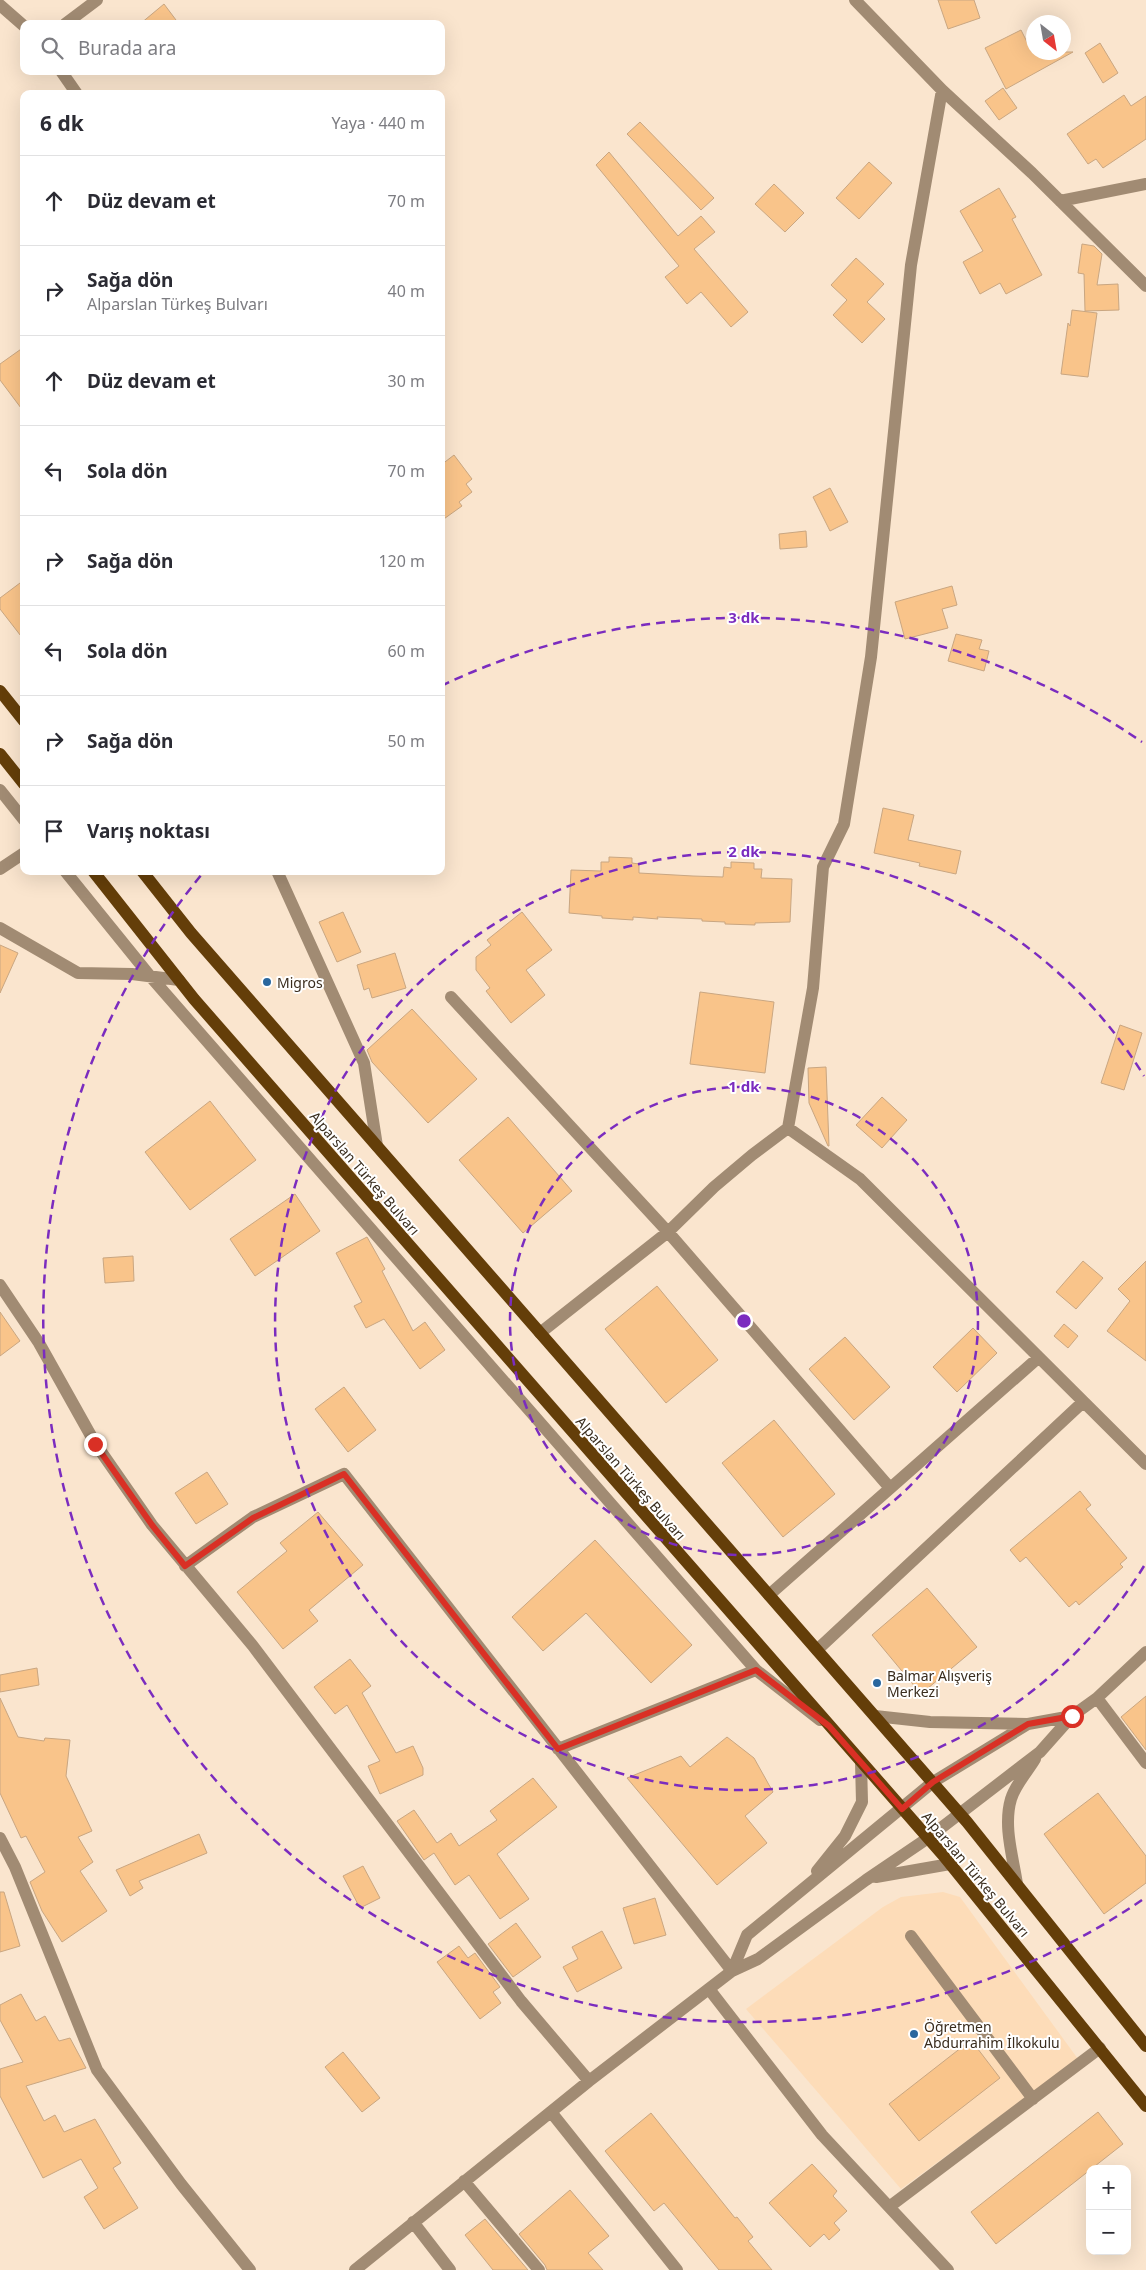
<!DOCTYPE html>
<html lang="tr">
<meta charset="utf-8">
<style>
:root{--surface:#fff;--page:#f2f2f3;--text:#2b2b33;--muted:#7c7c81;--line:#e1e1e2}
body{margin:0;font-family:"Noto Sans",sans-serif;background:var(--page);color:var(--text)}
.controls{position:absolute;right:15px;bottom:15px;display:grid;overflow:hidden;border-radius:10px;box-shadow:0 5px 20px #0002}
.controls button{width:45px;height:45px;display:grid;place-items:center;padding:0;border:0;border-bottom:1px solid var(--line);background:var(--surface);color:var(--text);font:25px sans-serif}
.compass{position:absolute;left:1026px;top:15px;width:45px;height:45px;border-radius:50%;background:var(--surface);box-shadow:0 5px 20px #0002;rotate:149deg}
.stop{position:absolute;width:15px;height:15px;margin:-11px;border:4px solid #d93025;border-radius:50%;background:#fff}
.stop.end{background:#d93025;border-color:#fff;box-shadow:0 1px 5px #0008}
.list{margin:0;padding:0;list-style:none}
h2{display:flex;justify-content:space-between;align-items:center;height:65px;margin:0;padding:0 20px;font-size:21px}
h2 small{font-size:16px;font-weight:400;color:var(--muted)}
.list li{display:grid;grid-template-columns:32px 1fr auto;gap:15px;align-items:center;box-sizing:border-box;height:90px;padding:0 20px;border-top:1px solid var(--line)}
.list b{display:block;font-size:19px;white-space:nowrap}
.list p{margin:0;font-size:16px;white-space:nowrap;color:var(--muted)}
.list em{font-size:16px;font-style:normal;color:var(--muted)}
.icon{flex:none;width:28px;height:28px;fill:none;stroke:currentColor;stroke-width:2;stroke-linecap:round;stroke-linejoin:round}
.map{position:relative;flex:none;width:1146px;height:2270px;overflow:hidden}
.search{position:absolute;background:var(--surface);box-shadow:0 5px 20px #0002;left:20px;top:20px;width:425px;height:55px;display:flex;align-items:center;gap:12px;box-sizing:border-box;padding:0 18px;border-radius:10px;color:var(--muted);font-size:19px}
.panel{position:absolute;background:var(--surface);box-shadow:0 5px 20px #0002;left:20px;top:90px;width:425px;height:785px;border-radius:10px}
.map>svg:first-child{display:block}
.built{fill:#fddcb8}
.building{fill:#f9c48a;stroke:#c9a681}
.lines{fill:none;stroke-linecap:round;stroke-linejoin:round}
.minor{stroke:#a18b73;stroke-width:12}
.major{stroke:#643e09;stroke-width:12}
.route{stroke:#d93025;stroke-width:6}
.ring{fill:none;stroke:#7b2cbf;stroke-width:2.5;stroke-dasharray:9 6}
.poi-dot{fill:#2a679e;stroke:#fff;stroke-width:2}
.labels{text-anchor:middle;dominant-baseline:central;stroke-width:4;stroke-linejoin:round;paint-order:stroke}
.poi-label{font-size:14px;fill:#3a2d1e;stroke:#fff;text-anchor:start}
.street-label{font-size:14px;fill:#3a2d1e;stroke:#fff}
.centre{fill:#7b2cbf;stroke:#fff;stroke-width:2.5}
.ring-label{font-size:15px;text-anchor:middle;font-weight:bold;fill:#7b2cbf;stroke:#fff;stroke-width:4;stroke-linejoin:round;paint-order:stroke}
</style>
<div class="map">
<svg width="1146" height="2270" viewBox="0 0 1146 2270">
<rect width="100%" height="100%" fill="#fae5ce"/>
<path class="built" d="M943 1892 960 1897 1078 2059 901 2189 746 2009 883 1907 901 1897Z"/>
<path class="building" d="M938 0H974L980 18 948 29Z
M164 4 179 24H140Z
M1021 30 1032 52H1073L1006 89 985 48Z
M1100 43 1118 73 1103 83 1085 53Z
M1003 88 1017 108 999 120 985 101Z
M1124 95 1131 106 1146 96V139L1103 168 1096 159 1088 164 1067 134Z
M640 122 714 198 701 210 627 134Z
M609 152 678 236 701 216 715 232 694 249 748 312 731 327 701 292 687 304 665 277 679 266 596 165Z
M869 162 892 183 859 219 836 198Z
M774 184 804 213 785 232 755 204Z
M999 188 1016 217 1012 219 1042 275 1006 294 1000 283 980 294 963 262 983 251 960 211Z
M1082 244 1094 246 1102 254 1097 285 1118 284 1119 310 1085 311 1084 274 1078 273Z
M856 258 884 284 867 302 885 319 862 343 833 315 847 300 831 285Z
M1072 310 1097 313 1088 377 1061 374 1068 323 1070 326Z
M24 347V412L0 380V364Z
M454 455 472 479 466 484 472 492 459 502 462 506 441 521V465Z
M830 488 848 522 830 531 813 497Z
M806 531 807 547 780 549 779 534Z
M24 580V640L0 609V598Z
M952 586 957 605 942 609 948 628 905 639 895 602Z
M956 634 982 640 979 649 989 651 984 671 948 661Z
M883 808 914 815 908 840 961 851 956 874 919 866 920 863 874 853Z
M609 857 632 858V863L639 864V873L693 876 723 877 724 867 731 868V862L754 863V869H762L761 878 792 879 790 922 755 923V925L725 924V922L702 921V919L657 917 658 919 633 917V920L602 918V916L569 913 571 870 601 871V862H609Z
M343 912 361 952 337 962 319 922Z
M522 912 552 950 526 970 545 995 511 1023 486 991 490 988 476 970V957L491 945 487 940Z
M0 945 18 953 0 993Z
M395 953 406 988 372 998 369 988 364 990 357 965Z
M700 992 774 1002 765 1073 690 1064Z
M412 1009 477 1079 428 1123 372 1062 367 1050Z
M1120 1025 1142 1033 1124 1090 1101 1083Z
M826 1067 829 1146H828L809 1103 808 1068Z
M882 1097 907 1120 882 1148 856 1125Z
M210 1101 256 1160 190 1210 145 1152Z
M508 1117 572 1191 523 1233 459 1160Z
M295 1194 320 1231 255 1276 230 1239Z
M367 1237 385 1269 382 1271 413 1331 425 1322 445 1350 420 1369 384 1319 366 1328 354 1306 362 1302 336 1253Z
M133 1256 134 1281 105 1283 103 1258Z
M1083 1261 1103 1278 1076 1309 1056 1292Z
M1146 1261V1361L1107 1331 1130 1301 1118 1289Z
M657 1286 718 1360 666 1403 605 1329Z
M0 1312 20 1341 0 1356Z
M1064 1324 1078 1336 1068 1348 1054 1336Z
M973 1328 997 1353 957 1392 933 1367Z
M845 1337 890 1387 854 1420 809 1369Z
M344 1387 376 1430 348 1452 315 1409Z
M774 1420 835 1494 783 1537 722 1463Z
M207 1472 228 1504 196 1524 175 1493Z
M1080 1491 1091 1505 1086 1509 1127 1558 1120 1564 1123 1567 1079 1605 1076 1601 1069 1607 1026 1557 1020 1562 1010 1550Z
M318 1512 363 1565 309 1610 318 1621 283 1649 237 1592 287 1551 280 1543Z
M595 1540 692 1645 651 1683 586 1613 543 1651 512 1617Z
M927 1588 977 1647 921 1694 872 1635Z
M350 1659 371 1686 362 1693 396 1753 413 1746 423 1768V1775L380 1794 368 1766 380 1761 347 1705 335 1714 314 1687Z
M37 1668 39 1685 0 1692V1675Z
M1146 1696V1750L1121 1717Z
M0 1698 18 1737 44 1741 45 1738 70 1740 66 1776 92 1831 78 1837 93 1862 80 1871 107 1911 62 1942 42 1911 30 1882 45 1872 26 1836 21 1838 0 1793Z
M727 1737 754 1758 773 1792 745 1816 767 1843 717 1885 627 1778 681 1756 690 1767Z
M533 1778 557 1807 497 1854 529 1899 500 1919 469 1875 455 1885 434 1853 424 1860 397 1821 414 1810 437 1843 451 1833 459 1846 497 1820 490 1811Z
M1098 1793 1146 1856V1883L1104 1914 1044 1834Z
M199 1834 207 1853 139 1881 143 1888 130 1896 116 1870Z
M363 1866 380 1898 360 1908 343 1876Z
M0 1892H4L20 1946 0 1952Z
M655 1898 666 1935 634 1944 623 1908Z
M516 1923 541 1957 513 1977 488 1944Z
M602 1931 622 1968 577 1992 563 1967 578 1959 572 1947Z
M459 1946 468 1958 475 1953 500 1987 493 1992 501 2003 480 2019 437 1962Z
M21 1994 36 2021 45 2016 59 2041 70 2038 86 2068 26 2086 44 2121 55 2115 64 2132 95 2119 121 2163 113 2168 138 2208 104 2229 84 2197 98 2188 81 2159 43 2178 0 2096V2069L23 2062 0 2020V2005Z
M971 2040 1000 2078 919 2141 889 2104Z
M343 2052 380 2098 362 2112 325 2067Z
M1098 2112 1123 2144 996 2244 971 2212Z
M651 2113 735 2218 737 2217 753 2237 748 2241 772 2270H719L664 2203 654 2211 605 2151Z
M812 2164 837 2191 833 2196 847 2211 834 2223 840 2230 829 2240 824 2234 810 2247 769 2203Z
M570 2190 609 2236 588 2253 603 2270H547L545 2265 519 2234Z
M485 2219 528 2270H493L465 2235Z"/>
<g class="lines">
<path class="minor" d="M855 0 942 90 1032 173 1146 286
M0 5 24 26
M65 24 97 0
M61 71 77 94
M1060 201 1146 184
M0 790 24 820
M0 869 24 853
M65 871 150 976 756 1670 820 1720
M277 871 364 1063 377 1146
M0 928 78 973 132 974 179 980
M451 997 668 1232 890 1488
M788 1128 813 988 823 867 844 824 871 657 911 265 942 90
M0 1285 39 1343 95 1443 152 1525 253 1646 521 2001 589 2081
M540 1333 668 1232 714 1187 752 1155 788 1128 860 1179 1146 1464
M185 1566 253 1517 344 1474 732 1971
M769 1595 1038 1358
M817 1650 1083 1402
M1097 1698 1146 1763
M875 1716 930 1722 1028 1724
M558 1749 756 1670
M0 1838 15 1867 97 2070 181 2184 250 2270
M817 1871 845 1836 862 1802 861 1762
M876 1877 950 1864
M1017 1884C1013 1857 1003 1826 1011 1799 1015 1785 1028 1771 1035 1759
M911 1936 1033 2099
M732 1971 747 1935 933 1782 1028 1724 1072 1716
M709 1989 822 2135 948 2270
M551 2112 677 2270
M464 2181 539 2270
M889 2207 1100 2048
M413 2222 450 2270
M355 2270 589 2081 732 1971 758 1959 866 1880 928 1838 1040 1752 1072 1716 1097 1698 1146 1652"/>
<path class="major" d="M0 691 24 721
M0 754 24 784
M93 871 194 999 943 1855 1146 2106
M142 871 191 933 967 1822 1146 2046"/>
</g>
<g class="lines">
<path class="route" d="M95 1444 152 1525 185 1566 253 1518 344 1474 558 1749 756 1670 829 1726 902 1809 933 1782 1028 1724 1072 1716"/>
</g>
<g class="ring">
<circle cx="744" cy="1321" r="234"/>
<path d="M1144 1566A469 469 0 1 1 1144 1076"/>
<path d="M1142 1900A703 703 0 0 1 202 874M441 686A703 703 0 0 1 1142 742"/>
</g>
<g class="poi-dot">
<circle cx="267" cy="982" r="5"/>
<circle cx="877" cy="1683" r="5"/>
<circle cx="914" cy="2034" r="5"/>
</g>
<g class="labels">
<g class="poi-label">
<text x="277" y="982">Migros</text>
<text x="887" y="1675">Balmar Alışveriş<tspan x="887" dy="16">Merkezi</tspan></text>
<text x="924" y="2026">Öğretmen<tspan x="924" dy="16">Abdurrahim İlkokulu</tspan></text>
</g>
<g class="street-label">
<text transform="translate(365 1173) rotate(49)">Alparslan Türkeş Bulvarı</text>
<text transform="translate(631 1478) rotate(49)">Alparslan Türkeş Bulvarı</text>
<text transform="translate(976 1874) rotate(50)">Alparslan Türkeş Bulvarı</text>
</g>
</g>
<circle cx="744" cy="1321" r="8" class="centre"/>
<g class="ring-label">
<text x="744" y="623">3 dk</text>
<text x="744" y="857">2 dk</text>
<text x="744" y="1092">1 dk</text>
</g>
</svg>
<div class="controls">
<button>+</button>
<button>−</button>
</div>
<svg class="compass" viewBox="-18 -18 36 36"><path d="M0-13l5 13h-10z" fill="#e53935"/><path d="M0 13l5-13h-10z" fill="#7c7c81"/></svg>
<div class="stop" style="left:1072px;top:1716px"></div>
<div class="stop end" style="left:95px;top:1444px"></div>
<div class="search"><svg class="icon" aria-label="search" viewBox="0 0 24 24"><circle cx="10" cy="10" r="6"/><path d="M15 15l6 6"/></svg>Burada ara</div>
<section class="panel">
<h2>6 dk<small>Yaya · 440 m</small></h2>
<ul class="list">
<li><svg class="icon" aria-label="ahead" viewBox="0 0 24 24"><path d="M12 20V5M6 11l6-6 6 6"/></svg><div><b>Düz devam et</b></div><em>70 m</em></li>
<li><svg class="icon" aria-label="right" viewBox="0 0 24 24"><path d="M7 20v-9h11M14 6l5 5-5 5"/></svg><div><b>Sağa dön</b><p>Alparslan Türkeş Bulvarı</p></div><em>40 m</em></li>
<li><svg class="icon" aria-label="ahead" viewBox="0 0 24 24"><path d="M12 20V5M6 11l6-6 6 6"/></svg><div><b>Düz devam et</b></div><em>30 m</em></li>
<li><svg class="icon" aria-label="left" viewBox="0 0 24 24"><path d="M17 20v-9H6M10 6l-5 5 5 5"/></svg><div><b>Sola dön</b></div><em>70 m</em></li>
<li><svg class="icon" aria-label="right" viewBox="0 0 24 24"><path d="M7 20v-9h11M14 6l5 5-5 5"/></svg><div><b>Sağa dön</b></div><em>120 m</em></li>
<li><svg class="icon" aria-label="left" viewBox="0 0 24 24"><path d="M17 20v-9H6M10 6l-5 5 5 5"/></svg><div><b>Sola dön</b></div><em>60 m</em></li>
<li><svg class="icon" aria-label="right" viewBox="0 0 24 24"><path d="M7 20v-9h11M14 6l5 5-5 5"/></svg><div><b>Sağa dön</b></div><em>50 m</em></li>
<li><svg class="icon" aria-label="arrive" viewBox="0 0 24 24"><path d="M6 21V4h12l-3 4 3 4H6"/></svg><div><b>Varış noktası</b></div></li>
</ul>
</section>
</div>
